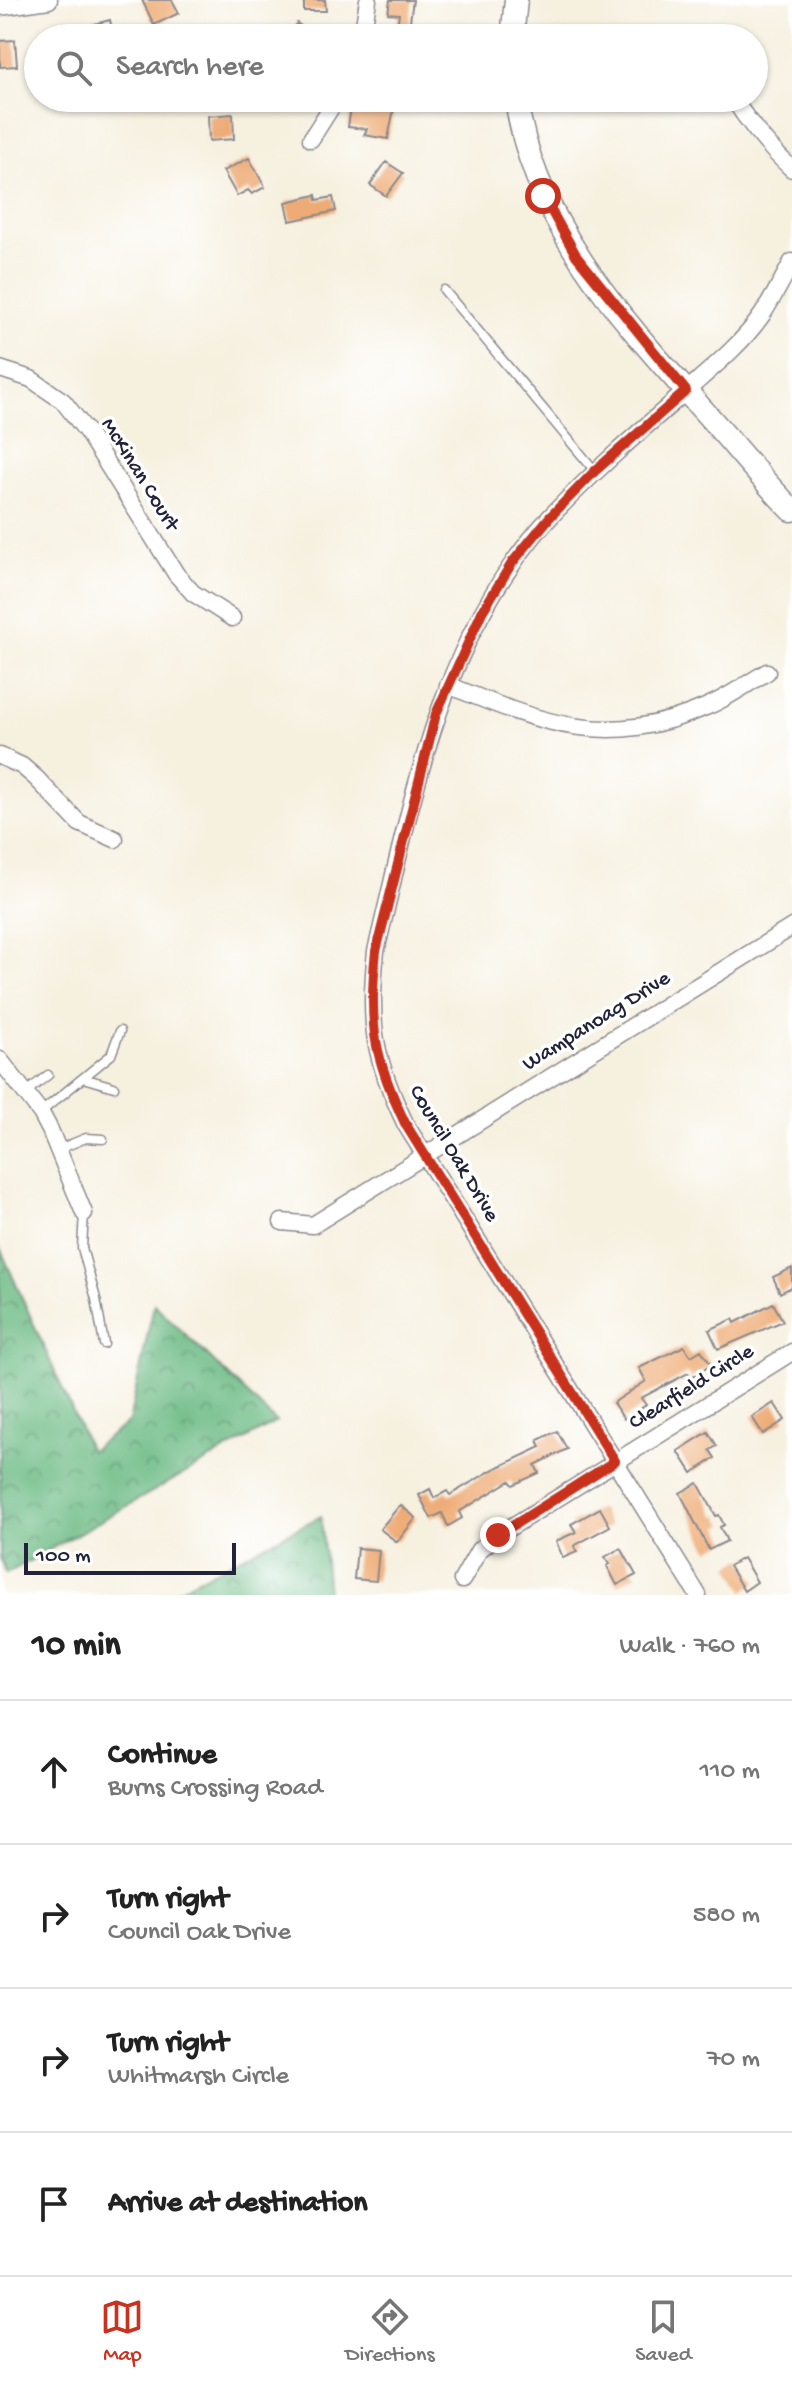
<!DOCTYPE html>
<meta charset="utf-8">
<style>
:root{--surface:#fff;--page:#f6f6f6;--text:#222;--muted:#767676;--line:#e0e0e0;--accent:#c8321e}
body{margin:0;font-family:"Gochi Hand",sans-serif;background:var(--page);color:var(--text)}
.scale{position:absolute;left:24px;bottom:20px;width:212px;box-sizing:border-box;padding-left:8px;border:4px solid #22223b;border-top:0;font-size:22px;line-height:28px;white-space:nowrap;color:#22223b;-webkit-text-stroke:6px #fff;paint-order:stroke}
.stop{position:absolute;width:24px;height:24px;margin:-18px;border:6px solid #c8321e;border-radius:50%;background:#fff}
.stop.end{background:#c8321e;border-color:#fff;box-shadow:0 2px 8px #0008}
.list{margin:0;padding:0;list-style:none}
h2{display:flex;justify-content:space-between;align-items:center;height:104px;margin:0;padding:0 32px;font-size:34px}
h2 small{font-size:26px;font-weight:400;color:var(--muted)}
.list li{display:grid;grid-template-columns:52px 1fr auto;gap:24px;align-items:center;box-sizing:border-box;height:144px;padding:0 32px;border-top:2px solid var(--line)}
.list b{display:block;font-size:30px;white-space:nowrap}
.list p{margin:0;font-size:26px;white-space:nowrap;color:var(--muted)}
.list em{font-size:26px;font-style:normal;color:var(--muted)}
.icon{flex:none;width:44px;height:44px;fill:none;stroke:currentColor;stroke-width:2;stroke-linecap:round;stroke-linejoin:round}
.map{position:relative;flex:none;width:792px;height:1595px;overflow:hidden}
.search{position:absolute;background:var(--surface);box-shadow:0 2px 6px #0004;left:24px;right:24px;top:24px;height:88px;display:flex;align-items:center;gap:20px;box-sizing:border-box;padding:0 28px;border-radius:44px;color:var(--muted);font-size:30px}
.sheet{height:680px;background:var(--surface)}
nav{display:flex;justify-content:space-around;align-items:center;box-sizing:border-box;height:112px;border-top:2px solid var(--line);background:var(--surface);font-size:22px;color:var(--muted)}
nav a{display:grid;justify-items:center;gap:4px}
nav .on{color:var(--accent)}
.map>svg:first-child{display:block}
.forest{fill:url(#forest-crowns);stroke:#486f60;stroke-width:2}
.building{fill:#eeab74}
.lines{fill:none;stroke-linecap:round;stroke-linejoin:round}
.lane-casing{stroke:#8c898d;stroke-width:11}
.street-casing{stroke:#8c898d;stroke-width:19}
.secondary-casing{stroke:#8c898d;stroke-width:25}
.lane{stroke:#fff;stroke-width:8}
.street{stroke:#fff;stroke-width:16}
.secondary{stroke:#fff;stroke-width:22}
.route{stroke:#c8321e;stroke-width:10}
.labels{text-anchor:middle;dominant-baseline:central;stroke-width:7;stroke-linejoin:round;paint-order:stroke}
.street-label{font-size:22px;fill:#22223b;stroke:#fff}
</style>
<div class="map">
<svg width="792" height="1595" viewBox="0 0 792 1595">
<defs>
<pattern id="forest-crowns" width="20" height="18" patternUnits="userSpaceOnUse" patternTransform="scale(2)"><rect width="20" height="18" fill="#6ebc86"/><path d="M2 6a3 3 0 1 1 6 0M12 15a3 3 0 1 1 6 0" fill="none" stroke="#5a986f"/></pattern>
</defs>
<rect width="100%" height="100%" fill="#fff"/>
<filter id="ink" filterUnits="userSpaceOnUse"><feTurbulence type="fractalNoise" baseFrequency=".0125" numOctaves="2"/><feDisplacementMap in="SourceGraphic" scale="16" xChannelSelector="R" yChannelSelector="G"/><feConvolveMatrix kernelMatrix="1 2 1 2 8 2 1 2 1" color-interpolation-filters="sRGB"/></filter>
<filter id="wash" filterUnits="userSpaceOnUse"><feTurbulence type="fractalNoise" baseFrequency=".006" numOctaves="4" result="noise"/><feDisplacementMap in="SourceGraphic" scale="32" xChannelSelector="R" yChannelSelector="G"/><feGaussianBlur stdDeviation="1.8" result="paint"/><feColorMatrix in="noise" values="0 0 0 0 0 0 0 0 0 0 0 0 0 0 0 0 0 1.4 0 .05"/><feComposite in="paint" operator="in"/></filter>
<g filter="url(#wash)">
<rect width="100%" height="100%" fill="#f6f0df"/>
<path class="forest" d="M0 1248 90 1451 129 1422 154 1304 276 1422 6 1574 0 1557Z
M321 1516 328 1595H167Z"/>
<g id="blocks">
<path class="building" d="M142 0H172L179 13 154 25Z
M304 0H325L326 11H304Z
M390 0H413L409 28 397 26 399 14 388 13Z
M110 20 114 38H86L83 27Z
M297 23 316 38H285Z
M15 40 17 66 0 67V41Z
M372 98H384L395 103 388 139 364 135 367 129 348 127 351 107 367 109Z
M233 114 234 139 209 141 208 116Z
M249 158 265 187 252 194 248 190 237 196 223 171Z
M386 162 403 173 386 196 370 185Z
M316 195 317 200 333 197 336 211 290 221 286 202Z
M792 1268V1287L780 1293 773 1277Z
M773 1303 783 1321 718 1349 709 1330 733 1319 735 1323Z
M684 1346 691 1356 701 1350 711 1365 691 1378 688 1373 641 1398 646 1405 624 1419 613 1403 646 1381 639 1368Z
M774 1403 785 1420 763 1434 752 1417Z
M557 1431 567 1449 535 1465 539 1473 513 1485 510 1481 459 1512 462 1518 448 1526 442 1513 431 1518 419 1495 430 1489 434 1498 447 1491 450 1495 492 1470 541 1447 538 1440Z
M708 1432 717 1446 710 1450 715 1458 692 1473 678 1451Z
M698 1483 716 1516 719 1515 724 1525 720 1527 727 1541 709 1550 680 1493Z
M400 1505 416 1518 397 1542 380 1529Z
M600 1508 610 1526 574 1546 577 1552 563 1558 556 1541 576 1532 571 1524Z
M357 1548 379 1550 376 1581 354 1579Z
M621 1548 636 1575 617 1585 607 1566 610 1564 605 1557Z
M743 1558 757 1582 744 1591 729 1566Z"/>
</g>
</g>
<g filter="url(#ink)">
<use href="#blocks" fill-opacity="0" stroke="#8c898d" stroke-width="2"/>
<g class="lines">
<defs>
<path id="lane" d="M444 290 595 471
M83 1078 114 1087
M26 1092 48 1075
M41 1112 111 1055 120 1031
M59 1149 86 1138 103 1139
M84 1213 82 1248 96 1299 104 1344"/>
<path id="street" d="M0 7 49 0
M362 38 368 0
M733 98C750 125 769 148 792 169
M311 139 337 98
M0 369 31 379 63 401 87 432 176 574 193 593 232 618
M448 685C543 724 608 750 708 706 729 697 748 683 767 672
M0 756 22 766 36 778 79 823 115 839
M0 1060 41 1113 50 1130 84 1213
M282 1222 313 1225 792 927
M462 1580 479 1550 498 1535 792 1352
M698 1595 406 1125C374 1059 368 1024 376 951 413 799 440 635 551 516 593 472 639 432 685 392 711 369 742 344 762 315 773 298 783 279 792 262"/>
<path id="secondary" d="M512 38 516 0
M516 98C533 223 621 318 702 409 732 442 760 478 792 510"/>
</defs>
<use href="#lane" class="lane-casing"/>
<use href="#street" class="street-casing"/>
<use href="#secondary" class="secondary-casing"/>
<use href="#lane" class="lane"/>
<use href="#street" class="street"/>
<use href="#secondary" class="secondary"/>
</g>
</g>
<g class="lines" filter="url(#ink)">
<path class="route" d="M498 1535 615 1461 406 1125C374 1059 368 1024 376 951L436 714 482 612 512 563 549 518 595 471 686 391 576 255 543 196"/>
</g>
<g class="labels">
<g class="street-label">
<text transform="translate(139 475) rotate(58)">McKinan Court</text>
<text transform="translate(597 1022) rotate(-32)">Wampanoag Drive</text>
<text transform="translate(453 1154) rotate(59)">Council Oak Drive</text>
<text transform="translate(692 1388) rotate(-32)">Clearfield Circle</text>
</g>
</g>
</svg>
<div class="scale">100 m</div>
<div class="stop" style="left:543px;top:196px"></div>
<div class="stop end" style="left:498px;top:1535px"></div>
<div class="search"><svg class="icon" aria-label="search" viewBox="0 0 24 24"><circle cx="10" cy="10" r="6"/><path d="M15 15l6 6"/></svg>Search here</div>
</div>
<section class="sheet">
<h2>10 min<small>Walk · 760 m</small></h2>
<ul class="list">
<li><svg class="icon" aria-label="ahead" viewBox="0 0 24 24"><path d="M12 20V5M6 11l6-6 6 6"/></svg><div><b>Continue</b><p>Burns Crossing Road</p></div><em>110 m</em></li>
<li><svg class="icon" aria-label="right" viewBox="0 0 24 24"><path d="M7 20v-9h11M14 6l5 5-5 5"/></svg><div><b>Turn right</b><p>Council Oak Drive</p></div><em>580 m</em></li>
<li><svg class="icon" aria-label="right" viewBox="0 0 24 24"><path d="M7 20v-9h11M14 6l5 5-5 5"/></svg><div><b>Turn right</b><p>Whitmarsh Circle</p></div><em>70 m</em></li>
<li><svg class="icon" aria-label="arrive" viewBox="0 0 24 24"><path d="M6 21V4h12l-3 4 3 4H6"/></svg><div><b>Arrive at destination</b></div></li>
</ul>
</section>
<nav>
<a class="on"><svg class="icon" aria-label="map" viewBox="0 0 24 24"><path d="M3 6l6-2 6 2 6-2v14l-6 2-6-2-6 2zM9 4v14M15 6v14"/></svg>Map</a>
<a><svg class="icon" aria-label="directions" viewBox="0 0 24 24"><path d="M12 3l9 9-9 9-9-9zM9 14v-3h6M13 9l2 2-2 2"/></svg>Directions</a>
<a><svg class="icon" aria-label="saved" viewBox="0 0 24 24"><path d="M7 4h10v16l-5-4-5 4z"/></svg>Saved</a>
</nav>
